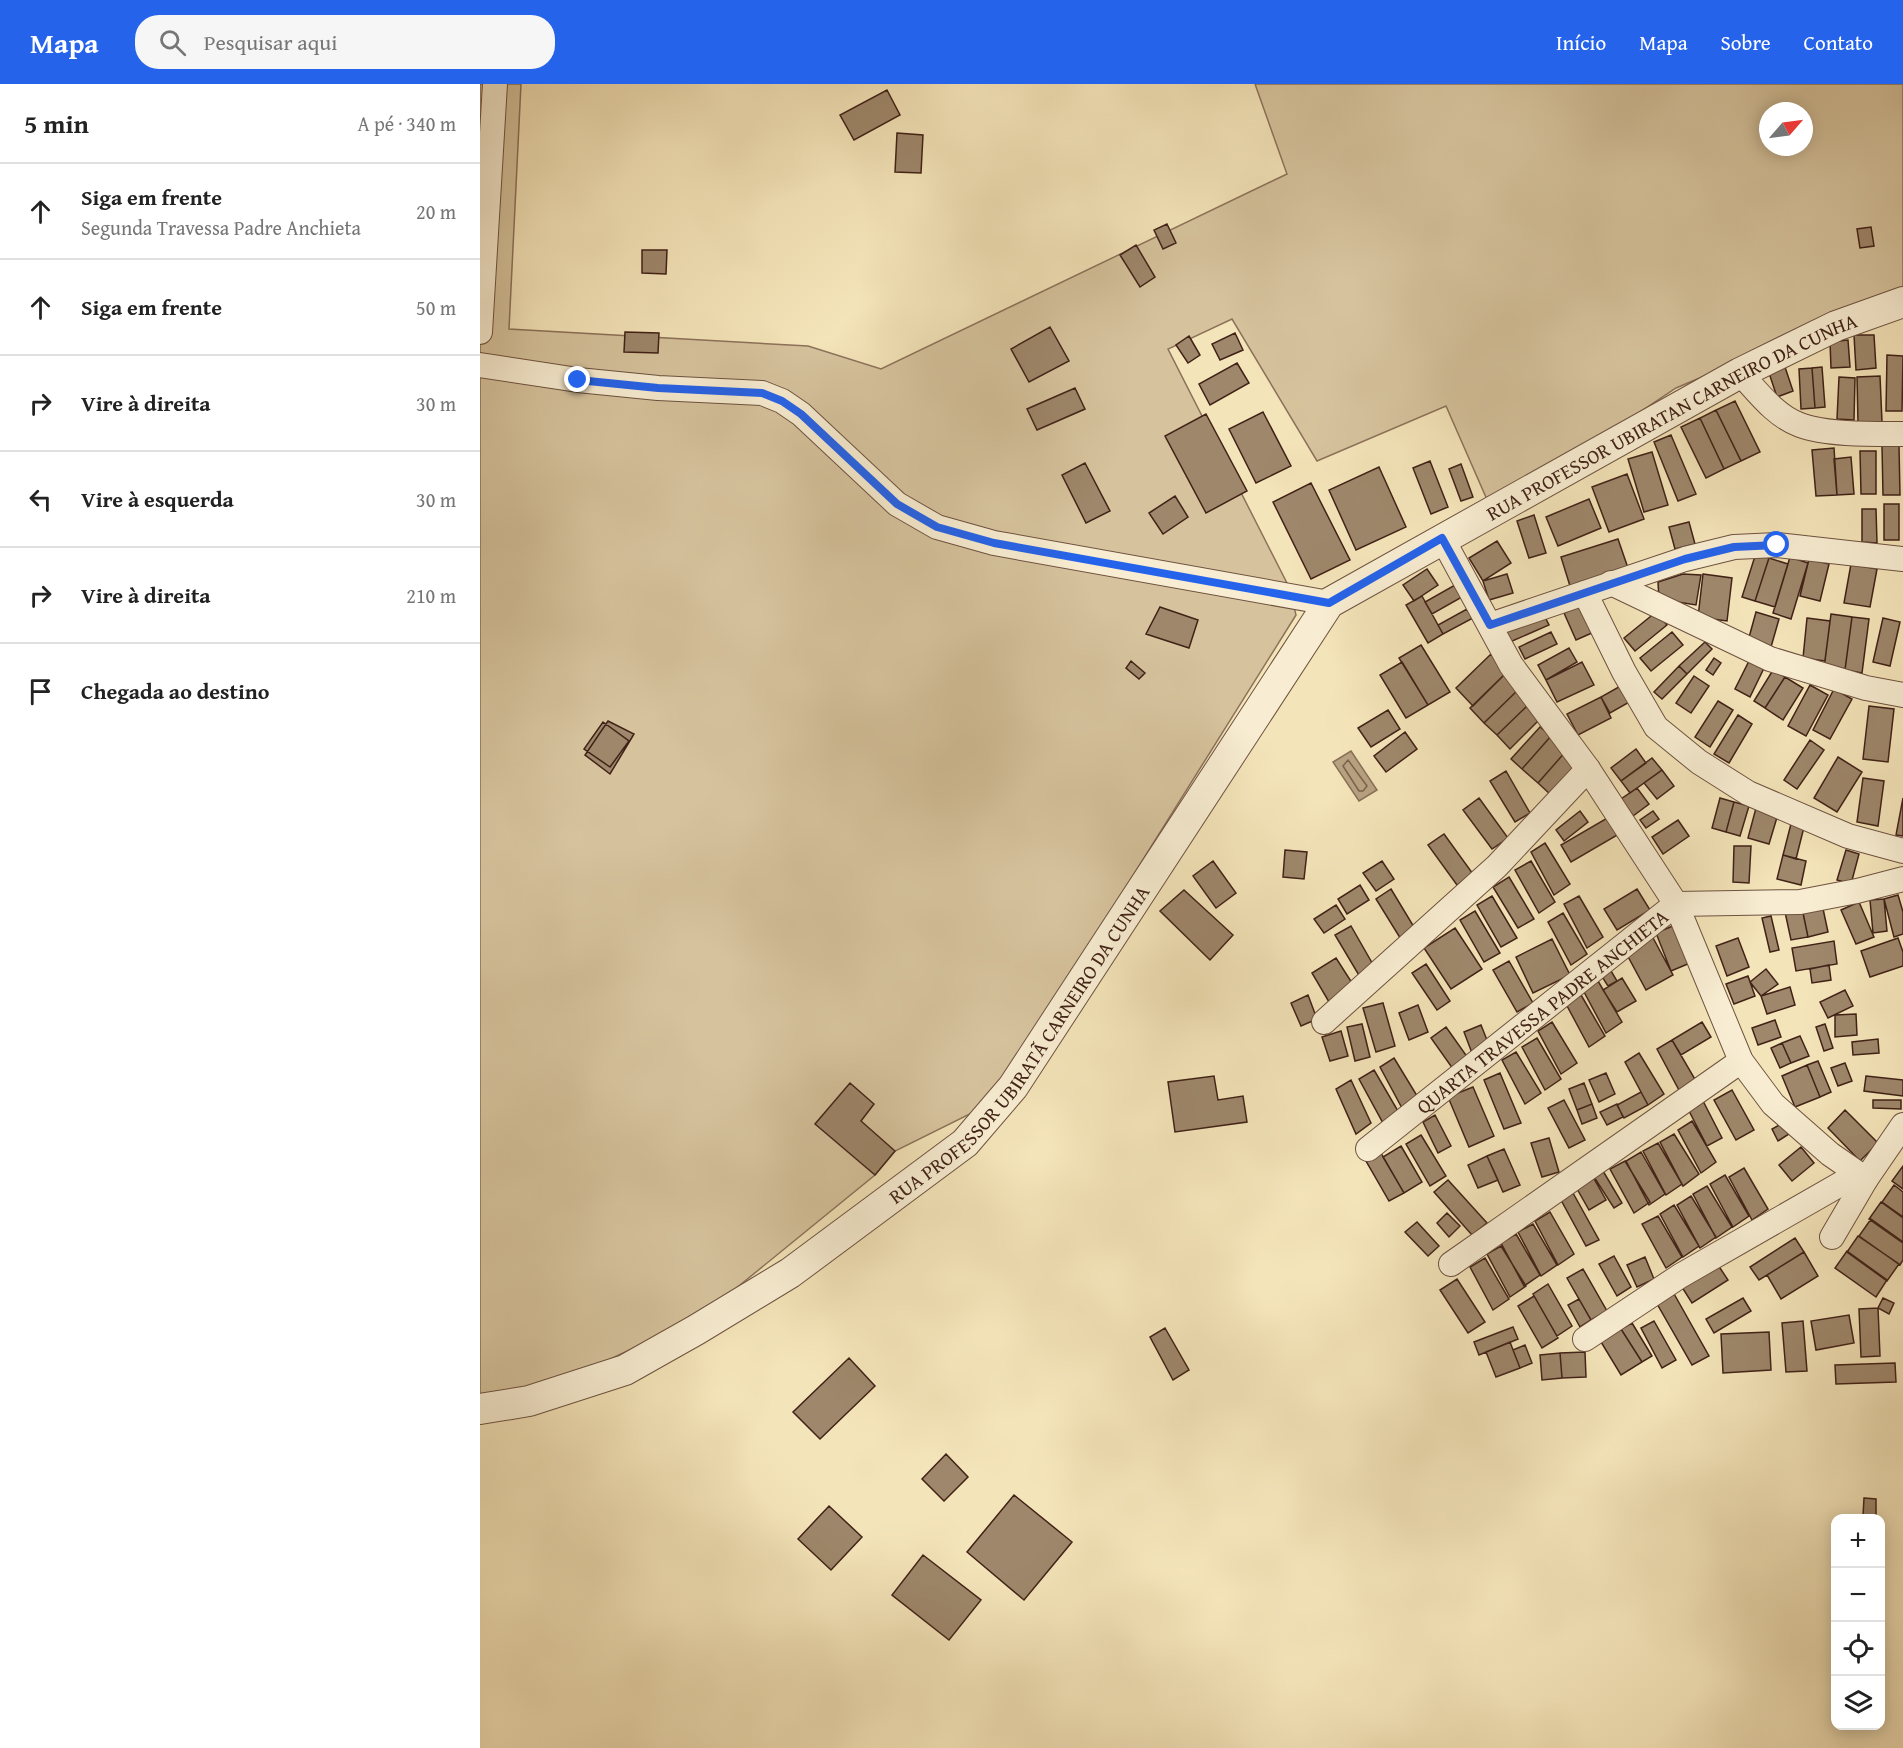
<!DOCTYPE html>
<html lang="pt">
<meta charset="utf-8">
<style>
:root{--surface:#fff;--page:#f6f6f6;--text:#222;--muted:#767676;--line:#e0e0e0;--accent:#2563eb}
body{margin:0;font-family:"Gentium Book Plus",serif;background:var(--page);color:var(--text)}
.controls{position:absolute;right:18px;bottom:18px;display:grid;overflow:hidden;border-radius:12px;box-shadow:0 3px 15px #0003}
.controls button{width:54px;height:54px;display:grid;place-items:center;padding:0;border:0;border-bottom:2px solid var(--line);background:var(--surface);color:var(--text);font:30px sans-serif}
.compass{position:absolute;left:1279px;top:18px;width:54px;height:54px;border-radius:50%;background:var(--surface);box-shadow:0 3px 15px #0003;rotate:62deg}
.stop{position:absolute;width:18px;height:18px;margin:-14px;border:4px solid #2563eb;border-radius:50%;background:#fff}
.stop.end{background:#2563eb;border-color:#fff;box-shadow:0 2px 6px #0008}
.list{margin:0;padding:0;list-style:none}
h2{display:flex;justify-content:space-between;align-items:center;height:78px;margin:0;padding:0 24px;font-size:26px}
h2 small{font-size:20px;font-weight:400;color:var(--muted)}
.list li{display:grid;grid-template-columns:39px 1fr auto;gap:18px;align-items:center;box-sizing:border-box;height:96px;padding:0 24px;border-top:2px solid var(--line)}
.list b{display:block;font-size:22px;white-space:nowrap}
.list p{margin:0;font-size:20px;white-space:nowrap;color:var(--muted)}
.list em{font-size:20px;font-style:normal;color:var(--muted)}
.icon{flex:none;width:33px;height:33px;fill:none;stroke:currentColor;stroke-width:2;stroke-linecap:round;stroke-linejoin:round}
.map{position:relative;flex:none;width:1423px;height:1664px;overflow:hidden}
header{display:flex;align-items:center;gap:36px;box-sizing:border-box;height:84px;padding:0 30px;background:var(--accent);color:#fff}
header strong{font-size:28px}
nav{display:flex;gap:33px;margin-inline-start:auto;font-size:21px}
.search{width:420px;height:54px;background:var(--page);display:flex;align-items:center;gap:15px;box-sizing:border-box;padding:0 21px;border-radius:24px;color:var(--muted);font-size:22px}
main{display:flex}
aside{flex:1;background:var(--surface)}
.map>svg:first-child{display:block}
.green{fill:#d6c39d;stroke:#8c725a;stroke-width:1.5;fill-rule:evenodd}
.water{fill:#b7a282;stroke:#886f57;stroke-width:1.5}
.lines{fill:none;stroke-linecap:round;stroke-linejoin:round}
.shore{stroke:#7c624c;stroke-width:1.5}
.building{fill:#9e876b;stroke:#412217;stroke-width:1.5}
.minor-casing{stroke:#6e5240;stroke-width:26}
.tertiary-casing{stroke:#6e5240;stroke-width:32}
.minor{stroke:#f8edd2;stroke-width:24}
.tertiary{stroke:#f8edd2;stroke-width:30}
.route{stroke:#2563eb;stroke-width:8}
.labels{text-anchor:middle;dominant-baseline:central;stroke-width:4.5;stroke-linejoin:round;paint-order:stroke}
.street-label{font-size:20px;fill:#412217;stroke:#f8edd2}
</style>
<header>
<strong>Mapa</strong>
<div class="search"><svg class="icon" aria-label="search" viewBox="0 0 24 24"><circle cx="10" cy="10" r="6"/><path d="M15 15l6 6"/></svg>Pesquisar aqui</div>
<nav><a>Início</a><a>Mapa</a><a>Sobre</a><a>Contato</a></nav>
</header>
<main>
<aside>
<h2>5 min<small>A pé · 340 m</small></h2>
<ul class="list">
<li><svg class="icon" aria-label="ahead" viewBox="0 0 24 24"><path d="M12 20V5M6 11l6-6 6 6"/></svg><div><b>Siga em frente</b><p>Segunda Travessa Padre Anchieta</p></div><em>20 m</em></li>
<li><svg class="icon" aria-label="ahead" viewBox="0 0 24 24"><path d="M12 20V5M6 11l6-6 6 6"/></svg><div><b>Siga em frente</b></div><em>50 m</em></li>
<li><svg class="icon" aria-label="right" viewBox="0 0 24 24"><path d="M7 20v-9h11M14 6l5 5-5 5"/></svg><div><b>Vire à direita</b></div><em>30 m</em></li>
<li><svg class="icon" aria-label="left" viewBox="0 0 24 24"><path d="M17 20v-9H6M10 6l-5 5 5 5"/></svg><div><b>Vire à esquerda</b></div><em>30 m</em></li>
<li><svg class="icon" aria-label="right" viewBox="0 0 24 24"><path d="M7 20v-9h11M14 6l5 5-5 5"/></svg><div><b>Vire à direita</b></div><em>210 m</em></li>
<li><svg class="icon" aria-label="arrive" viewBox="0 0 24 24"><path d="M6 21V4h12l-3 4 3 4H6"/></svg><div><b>Chegada ao destino</b></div></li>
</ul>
</aside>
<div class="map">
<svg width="1423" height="1664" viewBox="0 0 1423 1664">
<rect width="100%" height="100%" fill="#f4e4b9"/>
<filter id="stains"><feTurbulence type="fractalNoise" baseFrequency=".00333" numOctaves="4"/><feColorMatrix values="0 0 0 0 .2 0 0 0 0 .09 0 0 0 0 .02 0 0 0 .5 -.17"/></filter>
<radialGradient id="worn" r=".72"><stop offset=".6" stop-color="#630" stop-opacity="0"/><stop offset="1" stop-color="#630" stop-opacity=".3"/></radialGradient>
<path class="green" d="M0 0H41L29 245 328 262 401 285 807 90 775 0H1423V208L1196 304 1012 427 966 322 837 377 752 235 688 265 810 505 816 531 510 1020 415 1067 395 1091 222 1232 75 1301 0 1313ZM1288 27H1324V63H1288Z"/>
<path class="water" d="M871 667 897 706 879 717 853 678Z"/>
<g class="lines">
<path class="shore" d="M868 676 887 702 883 707H879L863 682Z"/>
</g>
<path class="building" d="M407 6 420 31 374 56 360 31Z
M417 49 443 51 441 89 415 88Z
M687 140 696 159 683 165 674 146Z
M1391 143 1394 162 1380 164 1377 145Z
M656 161 675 193 660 203 640 171Z
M162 166H187L186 190 162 189Z
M570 243 589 277 549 298 531 265Z
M145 248 179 249 178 269 144 268Z
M755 249 763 266 740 276 732 260Z
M1374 251H1394L1396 284 1376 286Z
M709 252 720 271 708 279 696 261Z
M1368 256 1370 283 1351 284 1350 258Z
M1407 271 1423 272 1422 327H1406Z
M757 279 769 299 730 321 719 300Z
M1305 283 1313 307 1297 313 1289 289Z
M1342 283 1345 323 1335 324 1332 284Z
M1332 284 1335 324 1321 325 1319 285Z
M1400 292 1402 338 1378 339 1377 293Z
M1359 293 1375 294 1374 336 1357 335Z
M595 304 605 325 557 346 547 325Z
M1255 317 1280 368 1261 377 1236 326Z
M1236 326 1261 377 1244 385 1220 334Z
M783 328 811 382 776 399 749 345Z
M726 330 767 407 726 429 685 352Z
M1220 334 1244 385 1226 394 1201 343Z
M1191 351 1216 410 1198 417 1174 358Z
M1402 362H1419L1420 411H1403Z
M1354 364 1357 411 1336 412 1332 366Z
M1380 367H1396V410H1381Z
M1172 368 1188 421 1164 428 1148 375Z
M1371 373 1374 410 1357 411 1354 375Z
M950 377 968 423 951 430 933 384Z
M605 379 630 427 606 439 582 391Z
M981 380 993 413 981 417 969 385Z
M899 383 926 443 876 466 849 406Z
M1147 390 1164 435 1129 448 1112 403Z
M831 399 870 476 831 495 793 418Z
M695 412 708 433 683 450 669 429Z
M1109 415 1121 444 1078 462 1066 433Z
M1404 420H1419V456H1404Z
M1382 425H1396L1397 459 1382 458Z
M1054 431 1066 469 1049 474 1037 437Z
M1209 438 1215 460 1195 465 1189 443Z
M1138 455 1148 484 1090 502 1081 473Z
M1017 457 1031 479 1003 497 989 474Z
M1276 469 1289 474 1275 517 1262 513Z
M1310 473 1328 479 1311 535 1293 529Z
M1289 474 1308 480 1295 523 1275 517Z
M1329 475 1349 480 1340 517 1320 512Z
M1371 480 1397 485 1390 523 1364 519Z
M947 485 958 501 934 517 923 501Z
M1027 490 1033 509 1009 516 1003 497Z
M1203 490 1221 491 1216 521 1179 515 1178 498Z
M1223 490 1252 494 1247 537 1218 533Z
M975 501 982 513 952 530 945 518Z
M942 512 963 550 948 559 926 521Z
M1102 521 1114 548 1096 556 1084 529Z
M680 523 718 536 709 564 666 550Z
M987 525 993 534 963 550 958 541Z
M1176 528 1187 541 1155 567 1144 554Z
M1276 528 1299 535 1291 563 1268 557Z
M1063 529 1069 541 1030 558 1025 546Z
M1351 530 1372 533 1365 586 1344 584Z
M1372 533 1389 535 1382 589 1365 586Z
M1327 534 1350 537 1345 577 1323 574Z
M1403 534 1420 538 1410 582 1393 578Z
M1071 548 1077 560 1045 575 1039 563Z
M1192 548 1203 561 1171 587 1160 574Z
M1225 558 1232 565 1207 590 1199 582Z
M941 561 970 608 948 621 919 574Z
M1089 564 1097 578 1066 596 1058 581Z
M1011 570 1028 587 993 622 976 604Z
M1234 574 1241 579 1233 591 1226 586Z
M1270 575 1285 582 1270 613 1255 605Z
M651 577 665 589 659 595 646 584Z
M922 578 948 621 926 634 900 591Z
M1102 578 1114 601 1077 618 1066 596Z
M1199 582 1207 590 1182 615 1174 608Z
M1293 586 1305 593 1285 624 1274 617Z
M1028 587 1042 602 1004 639 990 624Z
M1214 592 1229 602 1211 629 1196 619Z
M1305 593 1323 604 1303 636 1285 624Z
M1144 600 1153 616 1130 629 1121 613Z
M1330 601 1348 611 1326 652 1308 642Z
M1354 605 1372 615 1350 655 1333 646Z
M1038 606 1047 622 1017 651 1004 639Z
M1121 613 1131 634 1098 651 1087 630Z
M1238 617 1253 626 1230 663 1215 653Z
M1047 622 1060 635 1030 665 1017 651Z
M1389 622 1414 625 1408 678 1383 675Z
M908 626 920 645 891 663 878 644Z
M1258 631 1272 640 1249 679 1234 670Z
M128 637 154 650 130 690 105 671Z
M123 638 149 657 130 683 104 665Z
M1060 643 1071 652 1042 685 1031 675Z
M925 648 937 665 906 688 894 672Z
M1071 652 1087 666 1058 699 1042 685Z
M1330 656 1344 666 1317 705 1304 696Z
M1156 665 1166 679 1141 697 1131 684Z
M1087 666 1100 678 1071 711 1058 699Z
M1358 673 1382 688 1357 728 1334 714Z
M1172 674 1182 686 1150 709 1141 697Z
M1182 686 1194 702 1177 715 1164 699Z
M1026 687 1050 729 1035 738 1010 697Z
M1383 694 1404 697 1398 742 1377 738Z
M1157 704 1169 720 1153 732 1141 715Z
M999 714 1028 754 1012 765 983 726Z
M1240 714 1254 718 1246 748 1232 744Z
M1423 714V752L1416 751Z
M1254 718 1269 722 1260 752 1246 748Z
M1276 724 1298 730 1289 760 1268 754Z
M1100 727 1108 738 1084 757 1076 746Z
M1173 727 1179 735 1166 744 1160 736Z
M1129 733 1139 750 1091 778 1081 761Z
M1198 736 1209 752 1183 770 1172 753Z
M1312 736 1325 739 1316 775 1303 771Z
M964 750 993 790 977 801 948 761Z
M1065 759 1090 800 1074 811 1051 768Z
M1254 762H1271L1269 799 1253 798Z
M805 766 827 768 824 795 803 793Z
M1366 766 1379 770 1371 800 1357 796Z
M1303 771 1326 777 1321 801 1297 795Z
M733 777 756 809 736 824 713 792Z
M902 777 914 795 896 807 883 789Z
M1051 777 1075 818 1059 829 1035 786Z
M1029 793 1054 835 1038 844 1013 803Z
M880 801 889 816 867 830 858 815Z
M911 805 937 848 922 857 896 815Z
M1157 805 1170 826 1137 846 1124 825Z
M704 806 753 851 730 876 680 827Z
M1418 811 1423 828V850L1414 853 1404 815Z
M1012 812 1037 854 1021 863 997 821Z
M1099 812 1123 853 1107 864 1084 820Z
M1404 815 1407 847 1393 849 1390 816Z
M1379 818 1394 853 1376 860 1361 826Z
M1342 820 1348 848 1328 853 1322 824Z
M856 821 865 835 844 849 834 835Z
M1322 824 1328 853 1311 856 1305 828Z
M995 827 1020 869 1004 878 980 836Z
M1083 829 1107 870 1091 881 1068 838Z
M1291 832 1299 866 1290 868 1282 834Z
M1195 841 1210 879 1191 887 1176 849Z
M871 842 895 884 880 893 855 851Z
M975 844 1002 885 971 905 944 864Z
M1172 852 1193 891 1166 906 1145 867Z
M1258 854 1269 883 1247 892 1236 862Z
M1418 854 1423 868V882L1390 893 1381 867Z
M1072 855 1090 891 1053 909 1036 873Z
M1354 857 1357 880 1316 887 1312 864Z
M856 874 874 902 849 918 832 889Z
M1029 877 1053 919 1037 928 1013 886Z
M946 880 970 917 957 926 932 889Z
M1349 881 1351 896 1332 899 1330 885Z
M1128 882 1137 897 1128 902 1119 888Z
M1286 885 1298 900 1281 912 1270 898Z
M1268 892 1275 912 1254 920 1246 900Z
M1142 894 1156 917 1137 928 1123 906Z
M1118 897 1142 938 1126 949 1103 906Z
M1310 903 1315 921 1287 930 1281 912Z
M1365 906 1373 922 1348 934 1340 918Z
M828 911 837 935 821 942 811 919Z
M1101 911 1125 952 1109 963 1086 920Z
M903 919 915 962 896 968 883 924Z
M938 921 948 948 929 956 919 929Z
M1376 930 1377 951 1355 953V931Z
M1295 936 1301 953 1278 961 1272 944Z
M1072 938 1097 979 1081 990 1058 947Z
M1222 938 1231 953 1201 971 1192 956Z
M882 940 890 973 875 977 867 943Z
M1345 940 1353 964 1344 967 1336 943Z
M1001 941 1009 961 992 969 984 948Z
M966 943 988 974 973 985 951 954Z
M861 947 868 972 850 977 842 953Z
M1320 952 1329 972 1311 979 1302 959Z
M1057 954 1081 995 1065 1006 1042 963Z
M1398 955 1399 969 1373 971 1372 958Z
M1192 956 1216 997 1200 1008 1177 965Z
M1302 959 1311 979 1300 984 1291 964Z
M1036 968 1061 1009 1045 1020 1022 976Z
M1159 969 1184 1010 1168 1021 1145 978Z
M914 974 939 1015 923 1026 900 983Z
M1338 977 1351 1008 1340 1013 1327 981Z
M1365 979 1372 997 1358 1002 1351 984Z
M1327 981 1340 1013 1315 1023 1302 992Z
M894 986 918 1027 903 1039 879 995Z
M1020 989 1041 1039 1024 1045 1004 996Z
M1126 989 1135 1010 1119 1018 1109 996Z
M734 992 738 1016 763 1012 767 1038 695 1048 688 998Z
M1386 992 1423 996V1012L1384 1007Z
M871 996 891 1039 876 1050 856 1005Z
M370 999 394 1020 381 1037 415 1067 395 1091 335 1040Z
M1104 999 1112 1020 1097 1026 1089 1005Z
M993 1003 1014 1052 989 1063 968 1013Z
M1252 1006 1274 1046 1256 1056 1234 1016Z
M1161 1008 1168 1021 1144 1034 1137 1021Z
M1222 1015 1242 1054 1227 1062 1207 1023Z
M1084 1016 1105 1056 1089 1064 1068 1024Z
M1393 1016H1421V1025L1393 1024Z
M1112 1020 1117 1034 1102 1040 1097 1026Z
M1137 1020 1143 1033 1127 1041 1120 1028Z
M1365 1026 1398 1059 1380 1077 1348 1044Z
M955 1031 971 1062 958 1069 943 1038Z
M1212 1037 1236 1078 1221 1089 1198 1046Z
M1303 1039 1309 1050 1298 1057 1292 1045Z
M1194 1050 1219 1090 1203 1102 1180 1058Z
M941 1051 966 1092 950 1102 926 1060Z
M1069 1054 1079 1088 1062 1093 1051 1059Z
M1178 1059 1202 1100 1186 1111 1163 1067Z
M921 1062 942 1098 924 1109 903 1073Z
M1321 1063 1334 1079 1312 1097 1299 1081Z
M1024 1065 1040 1101 1023 1108 1007 1072Z
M1161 1068 1185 1110 1169 1121 1146 1077Z
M901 1069 924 1109 909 1117 886 1077Z
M1007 1072 1018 1096 998 1104 988 1081Z
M1145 1077 1170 1118 1154 1129 1130 1085Z
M1423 1082V1105L1412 1097Z
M1264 1084 1288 1125 1272 1136 1249 1093Z
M1123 1087 1142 1119 1134 1124 1114 1093Z
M1245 1091 1269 1132 1253 1143 1230 1100Z
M1113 1093 1126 1116 1109 1126 1096 1103Z
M968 1096 1007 1139 992 1151 954 1108Z
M1414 1101 1423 1108V1133L1402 1118Z
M1227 1102 1252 1143 1236 1154 1213 1110Z
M1093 1109 1119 1156 1106 1162 1081 1116Z
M1211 1112 1236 1153 1220 1164 1197 1121Z
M1401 1118 1423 1134V1159L1389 1135Z
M1194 1121 1219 1162 1203 1173 1180 1130Z
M1070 1128 1094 1170 1078 1181 1055 1137Z
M967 1129 980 1142 969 1153 957 1139Z
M1178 1132 1202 1173 1186 1184 1162 1140Z
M1391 1135 1423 1158V1176L1420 1181 1379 1152Z
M937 1138 959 1162 948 1172 925 1148Z
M1053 1140 1077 1181 1061 1192 1038 1148Z
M1036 1150 1060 1191 1044 1202 1021 1159Z
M1378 1152 1419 1180 1407 1197 1367 1168Z
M1315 1154 1324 1168 1279 1196 1270 1183Z
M1021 1162 1046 1202 1030 1213 1007 1170Z
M1367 1167 1407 1196 1396 1213 1355 1184Z
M1324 1168 1338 1192 1301 1215 1287 1191Z
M1134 1172 1151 1203 1137 1212 1119 1180Z
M1165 1173 1174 1195 1157 1203 1147 1181Z
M1005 1174 1029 1215 1013 1226 990 1183Z
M1236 1178 1248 1196 1212 1219 1200 1200Z
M1103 1185 1127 1227 1111 1236 1087 1194Z
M977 1195 1005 1238 988 1249 960 1206Z
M1068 1200 1092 1242 1077 1252 1053 1210Z
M1193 1208 1229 1272 1212 1281 1176 1218Z
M1054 1212 1078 1254 1062 1264 1038 1222Z
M1263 1214 1271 1227 1234 1249 1226 1235Z
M1403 1214 1414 1219 1409 1230 1398 1224Z
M1099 1215 1111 1236 1100 1243 1088 1221Z
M1398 1224 1400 1272 1381 1273 1379 1225Z
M1369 1231 1374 1259 1336 1266 1331 1237Z
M1174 1237 1196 1276 1182 1284 1161 1244Z
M1323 1237 1327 1287 1306 1288 1302 1239Z
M1152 1239 1172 1272 1162 1278 1141 1245Z
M1033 1243 1038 1255 999 1271 994 1258Z
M685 1244 709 1286 693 1296 670 1253Z
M1141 1245 1162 1278 1141 1291 1121 1258Z
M1289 1248 1291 1286 1243 1289 1241 1250Z
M1030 1258 1040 1284 1016 1293 1006 1268Z
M1045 1261 1052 1279 1040 1284 1033 1266Z
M1105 1268 1106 1293 1082 1294 1080 1269Z
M1080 1269 1082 1294 1062 1296 1060 1271Z
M369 1274 395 1302 340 1355 313 1328Z
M1415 1279 1416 1298 1356 1300 1355 1281Z
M466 1370 488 1393 464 1417 442 1395Z
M534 1411 592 1458 544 1516 487 1468Z
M1384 1414 1396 1415V1432H1383Z
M349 1422 382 1453 351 1486 318 1455Z
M443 1471 501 1516 469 1556 412 1511Z"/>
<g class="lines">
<defs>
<g id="minor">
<path d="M0 248 15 0"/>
<path d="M0 281 98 296 178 304 282 309 302 317 321 330 417 420 457 443 514 459 849 519"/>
<path d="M1260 289C1277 307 1295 332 1320 341 1346 351 1395 350 1423 350"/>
<path d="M962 454 1031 581 1108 685 1196 820 1261 977 1293 1020 1350 1070 1386 1095"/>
<path d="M1131 499 1290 575 1386 604 1423 611"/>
<path d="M1105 509 1144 588 1176 643 1219 678 1268 709 1368 752 1423 767"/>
<path d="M1010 541 1205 475 1254 463 1297 461 1423 475"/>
<path d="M844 938 1017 782 1108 685"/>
<path id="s1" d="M888 1065 1196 820 1320 818 1377 807 1423 795"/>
<path d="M1352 1153 1386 1095 1423 1041"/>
<path d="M971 1180 1261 977"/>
<path d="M1105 1255 1200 1192 1378 1090"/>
</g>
<g id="tertiary">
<path id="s2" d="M0 1325 49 1317 145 1286 216 1246 310 1189 485 1059 533 1003 849 519 1260 289 1356 242 1423 218"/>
</g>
</defs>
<use href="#minor" class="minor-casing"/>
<use href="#tertiary" class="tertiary-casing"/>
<use href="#minor" class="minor"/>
<use href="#tertiary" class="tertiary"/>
</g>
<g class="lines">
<path class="route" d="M98 296 178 304 282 309 302 317 321 330 417 420 457 443 514 459 849 519 962 454 1010 541 1205 475 1254 463 1297 461"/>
</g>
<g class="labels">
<g class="street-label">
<text stroke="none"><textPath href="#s2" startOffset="1602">RUA PROFESSOR UBIRATAN CARNEIRO DA CUNHA</textPath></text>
<text stroke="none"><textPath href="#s1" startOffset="222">QUARTA TRAVESSA PADRE ANCHIETA</textPath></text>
<text stroke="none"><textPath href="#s2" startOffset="670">RUA PROFESSOR UBIRATÃ CARNEIRO DA CUNHA</textPath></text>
</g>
</g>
<rect width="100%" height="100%" filter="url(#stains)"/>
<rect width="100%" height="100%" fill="url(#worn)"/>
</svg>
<div class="controls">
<button>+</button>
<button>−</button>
<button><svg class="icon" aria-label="locate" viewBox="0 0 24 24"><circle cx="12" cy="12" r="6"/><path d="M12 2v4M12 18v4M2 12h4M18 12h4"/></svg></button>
<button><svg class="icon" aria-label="layers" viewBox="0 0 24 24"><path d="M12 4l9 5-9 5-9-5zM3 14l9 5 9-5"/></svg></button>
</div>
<svg class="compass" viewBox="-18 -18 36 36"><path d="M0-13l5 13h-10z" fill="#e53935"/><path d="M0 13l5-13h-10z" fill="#767676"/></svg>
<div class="stop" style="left:1297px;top:461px"></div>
<div class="stop end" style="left:98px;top:296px"></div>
</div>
</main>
